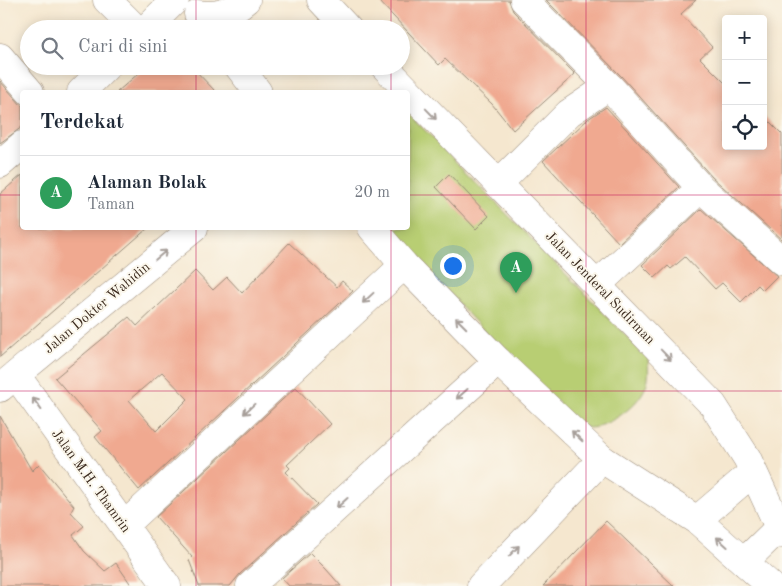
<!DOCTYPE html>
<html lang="id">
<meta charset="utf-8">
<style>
:root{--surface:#fff;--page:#f2f2f3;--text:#1f2937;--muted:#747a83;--line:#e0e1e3;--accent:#111827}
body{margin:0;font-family:"Old Standard TT",serif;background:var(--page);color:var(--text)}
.controls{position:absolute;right:15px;top:15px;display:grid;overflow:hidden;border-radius:5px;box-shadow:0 2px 12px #0003}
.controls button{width:45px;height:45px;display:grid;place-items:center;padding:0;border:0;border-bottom:1px solid var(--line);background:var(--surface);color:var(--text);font:25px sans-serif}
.you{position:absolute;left:452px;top:265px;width:18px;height:18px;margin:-12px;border:4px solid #fff;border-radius:50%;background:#1a73e8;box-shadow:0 0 0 8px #1a73e833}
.badge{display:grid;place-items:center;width:32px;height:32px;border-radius:50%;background:var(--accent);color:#fff;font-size:16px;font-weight:700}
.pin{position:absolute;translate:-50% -41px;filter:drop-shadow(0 1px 2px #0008)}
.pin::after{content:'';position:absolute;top:26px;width:18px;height:15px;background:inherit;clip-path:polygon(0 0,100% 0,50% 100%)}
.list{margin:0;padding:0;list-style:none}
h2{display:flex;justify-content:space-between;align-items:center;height:65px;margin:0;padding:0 20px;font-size:21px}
h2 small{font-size:16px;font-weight:400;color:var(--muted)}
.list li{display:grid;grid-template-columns:32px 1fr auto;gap:15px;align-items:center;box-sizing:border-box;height:75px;padding:0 20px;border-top:1px solid var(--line)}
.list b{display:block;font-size:19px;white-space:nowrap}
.list p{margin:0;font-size:16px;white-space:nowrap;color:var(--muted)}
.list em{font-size:16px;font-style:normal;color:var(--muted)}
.icon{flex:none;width:28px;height:28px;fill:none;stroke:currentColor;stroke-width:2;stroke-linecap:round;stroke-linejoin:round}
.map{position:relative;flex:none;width:782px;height:586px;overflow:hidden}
.search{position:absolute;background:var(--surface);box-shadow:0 2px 12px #0003;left:20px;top:20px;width:390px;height:55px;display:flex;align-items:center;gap:12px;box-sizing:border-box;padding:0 18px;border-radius:28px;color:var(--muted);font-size:19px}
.panel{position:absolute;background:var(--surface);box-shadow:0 2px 12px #0003;left:20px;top:90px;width:390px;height:140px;border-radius:5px}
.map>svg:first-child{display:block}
.green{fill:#b8ce73;stroke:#7a7c48}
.building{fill:#f0a990;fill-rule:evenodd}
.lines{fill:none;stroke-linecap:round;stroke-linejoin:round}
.minor-casing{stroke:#988876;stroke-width:29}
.major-casing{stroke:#988876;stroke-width:29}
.highway-casing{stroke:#988876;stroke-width:29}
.minor{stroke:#fff;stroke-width:28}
.major{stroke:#fff;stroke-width:28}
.highway{stroke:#fff;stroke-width:28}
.oneway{stroke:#a79f9a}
.grid{fill:none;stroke:#c2185b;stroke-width:1;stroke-opacity:0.55}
.labels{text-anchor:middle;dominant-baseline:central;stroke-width:4;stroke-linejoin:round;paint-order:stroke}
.street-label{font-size:14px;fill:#3b2a1e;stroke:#fbf7ec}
</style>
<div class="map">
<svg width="782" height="586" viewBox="0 0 782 586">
<rect width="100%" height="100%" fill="#fbf7ec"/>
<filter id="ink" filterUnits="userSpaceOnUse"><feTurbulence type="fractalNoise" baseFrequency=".02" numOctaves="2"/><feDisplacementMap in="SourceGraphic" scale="10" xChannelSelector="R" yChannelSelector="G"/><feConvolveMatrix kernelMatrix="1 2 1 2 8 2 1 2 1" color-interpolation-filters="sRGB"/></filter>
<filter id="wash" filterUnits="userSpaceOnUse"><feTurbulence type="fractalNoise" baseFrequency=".0096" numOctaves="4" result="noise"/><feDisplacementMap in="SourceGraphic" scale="20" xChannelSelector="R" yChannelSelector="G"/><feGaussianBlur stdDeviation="1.12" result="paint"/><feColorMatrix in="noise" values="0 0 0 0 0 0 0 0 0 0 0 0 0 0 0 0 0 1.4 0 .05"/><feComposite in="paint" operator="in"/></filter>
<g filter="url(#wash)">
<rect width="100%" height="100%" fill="#f5e7cf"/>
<path class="green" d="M408 113 648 358C648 364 649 371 648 378 645 401 617 421 596 427 590 429 582 427 576 426L385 228H408Z"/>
<g id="blocks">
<path class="building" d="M378 0H509L513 11 575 74 513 130 492 104 445 59 439 65Z
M546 0H696L681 14 712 47 700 58 726 84V146H763V115L782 134V240L712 177 621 76Z
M147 66H191L216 92H117Z
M0 81 22 106V127L0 143Z
M606 107 679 187 619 243 543 161 588 119Z
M449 174 489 216 476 229 436 187Z
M22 175V228H148L0 357V194Z
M701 209 777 276 763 290 758 285 741 302 722 283 715 289 685 257 671 269 668 266 655 278 642 265Z
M289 243 337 287 342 281 353 291 139 490 95 437 102 431 55 378 129 317 137 326 195 271 213 290 227 277 242 293ZM162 372 188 399 156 431 129 400Z
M296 387 330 424 287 465 290 468 286 472 317 504 240 574 230 586H199L189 560 192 557 156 517Z
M0 416 32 471 39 464 74 506 71 512 84 526 73 535 84 551 105 571 116 563 132 586H0Z
M606 521 674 586H543Z
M310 553 326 569 341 586H289L282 578Z"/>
</g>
</g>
<g filter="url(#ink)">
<use href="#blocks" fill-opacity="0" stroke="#988876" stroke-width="1"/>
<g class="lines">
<defs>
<path id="minor" d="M107 0 136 29
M524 0 609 86 701 188 782 261
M0 57 30 92
M498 184 569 113 609 86
M597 285 701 188
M16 375 167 586
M0 388 194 228
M124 526 404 265
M744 562 782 525
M250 586 498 361
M481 586 602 459"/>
<path id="major" d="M146 29 175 0
M81 92 107 66
M0 164 22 145"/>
<path id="highway" d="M321 0 348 29
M198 14C217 17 231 13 246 0
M238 66 258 92
M384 66 713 405 747 458 782 534
M372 228 404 265 498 361 602 459 697 520 771 586
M697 520 753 472"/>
</defs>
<use href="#minor" class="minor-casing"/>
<use href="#major" class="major-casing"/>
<use href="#highway" class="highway-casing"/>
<use href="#minor" class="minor"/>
<use href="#major" class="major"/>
<use href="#highway" class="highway"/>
</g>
<defs><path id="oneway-shaft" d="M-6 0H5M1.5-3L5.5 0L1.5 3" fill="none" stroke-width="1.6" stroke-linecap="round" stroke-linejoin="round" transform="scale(1.25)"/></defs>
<g class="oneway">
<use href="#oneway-shaft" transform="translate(431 114) rotate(46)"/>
<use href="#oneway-shaft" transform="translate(161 255) rotate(-40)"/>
<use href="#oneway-shaft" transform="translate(368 298) rotate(137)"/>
<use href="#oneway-shaft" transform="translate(461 323) rotate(-135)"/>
<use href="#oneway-shaft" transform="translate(666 355) rotate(46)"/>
<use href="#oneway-shaft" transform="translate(462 394) rotate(138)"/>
<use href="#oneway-shaft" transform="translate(37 404) rotate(-126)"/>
<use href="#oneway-shaft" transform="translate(249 409) rotate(137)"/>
<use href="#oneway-shaft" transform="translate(577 436) rotate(-136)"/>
<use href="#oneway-shaft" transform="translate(342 503) rotate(138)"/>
<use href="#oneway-shaft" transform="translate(722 542) rotate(-138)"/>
<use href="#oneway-shaft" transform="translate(514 551) rotate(-46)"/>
</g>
</g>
<path class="grid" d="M196 0V29M391 0V29M586 0V586M196 66V92M391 66V92M0 195H22M408 195H782M196 228V586M391 228V586M0 391H782"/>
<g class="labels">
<g class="street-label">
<text transform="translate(600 288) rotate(46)">Jalan Jenderal Sudirman</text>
<text transform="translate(97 308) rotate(-40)">Jalan Dokter Wahidin</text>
<text transform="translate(91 481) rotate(54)">Jalan M.H. Thamrin</text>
</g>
</g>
</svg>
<div class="controls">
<button>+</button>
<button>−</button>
<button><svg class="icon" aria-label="locate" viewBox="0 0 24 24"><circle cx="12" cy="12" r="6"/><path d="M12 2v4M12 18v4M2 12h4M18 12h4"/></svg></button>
</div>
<div class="you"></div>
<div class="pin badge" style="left:516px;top:293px;background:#2e9e5b">A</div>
<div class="search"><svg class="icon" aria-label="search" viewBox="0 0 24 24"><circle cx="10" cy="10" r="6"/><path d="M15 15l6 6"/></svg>Cari di sini</div>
<section class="panel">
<h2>Terdekat<small></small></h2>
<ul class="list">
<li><span class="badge" style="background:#2e9e5b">A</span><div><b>Alaman Bolak</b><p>Taman</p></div><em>20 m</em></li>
</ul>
</section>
</div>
